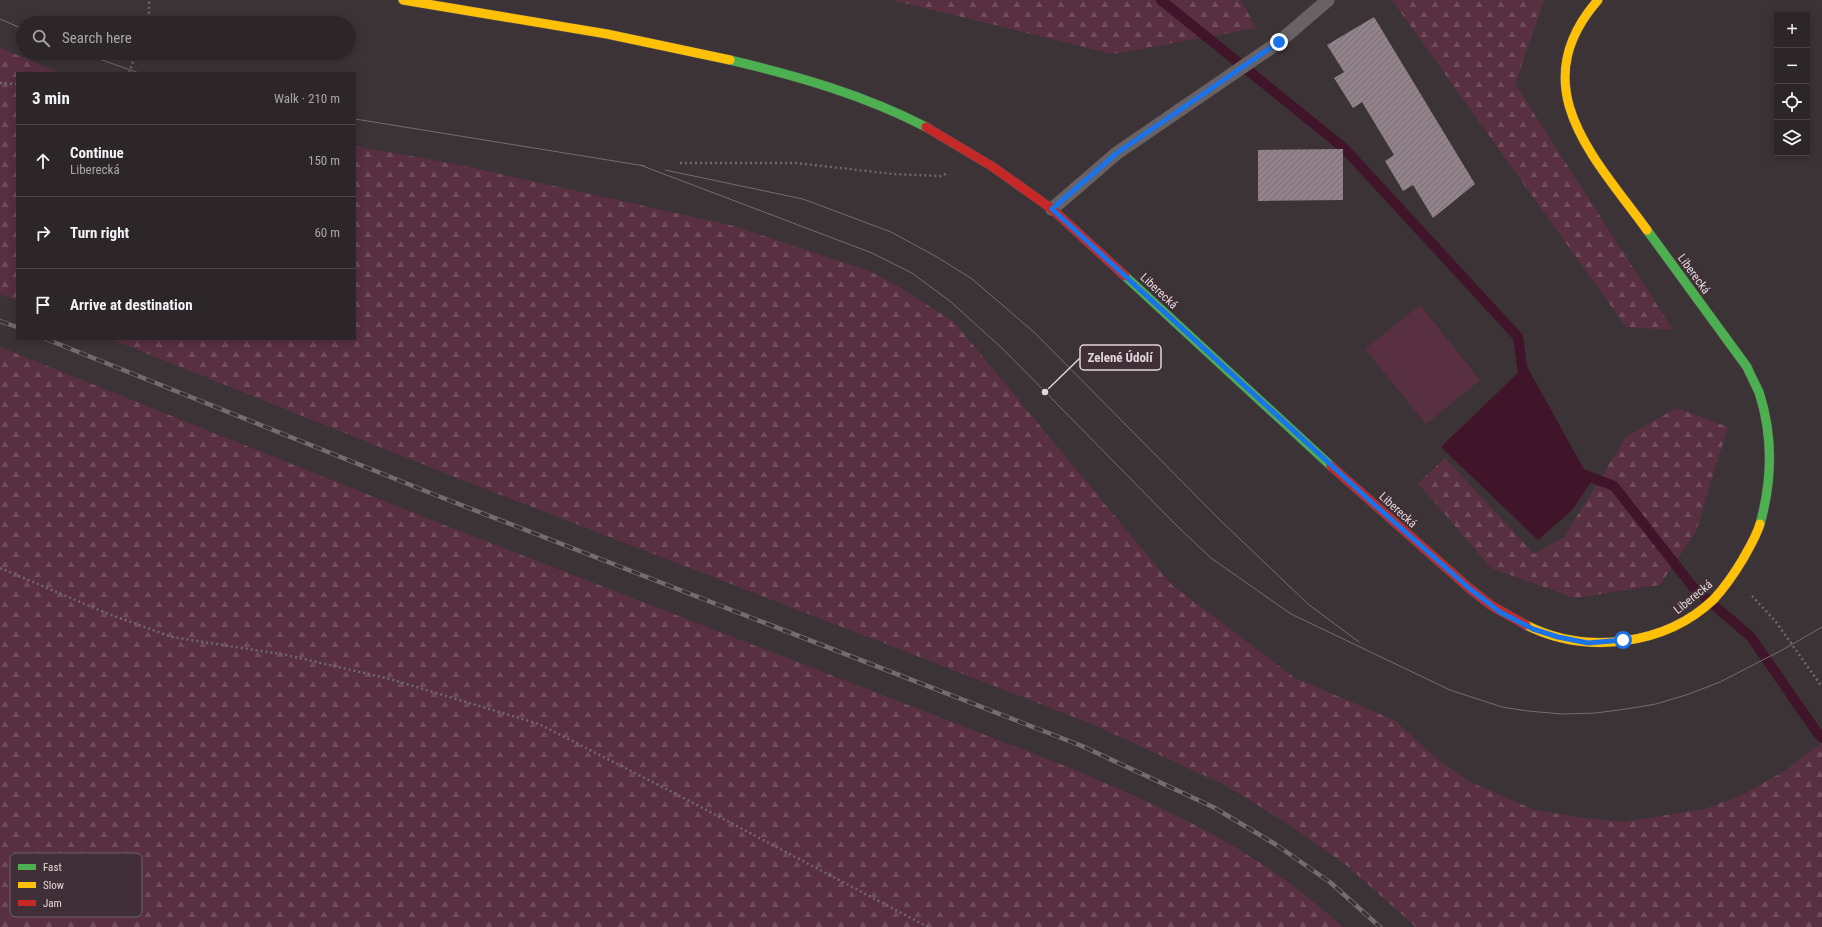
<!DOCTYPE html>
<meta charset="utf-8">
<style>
:root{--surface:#2d2629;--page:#393235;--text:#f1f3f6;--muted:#a7a5a8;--line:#484346}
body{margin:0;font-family:"Roboto Condensed",sans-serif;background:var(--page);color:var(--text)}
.controls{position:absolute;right:12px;top:12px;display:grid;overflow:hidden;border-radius:0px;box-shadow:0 2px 10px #0003}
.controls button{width:36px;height:36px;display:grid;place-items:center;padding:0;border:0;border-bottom:1px solid var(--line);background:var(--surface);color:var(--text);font:20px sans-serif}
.stop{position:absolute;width:12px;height:12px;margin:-9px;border:3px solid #1a73e8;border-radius:50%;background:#fff}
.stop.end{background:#1a73e8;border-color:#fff;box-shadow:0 1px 4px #0008}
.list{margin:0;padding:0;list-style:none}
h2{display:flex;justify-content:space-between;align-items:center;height:52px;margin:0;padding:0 16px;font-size:17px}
h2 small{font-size:13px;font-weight:400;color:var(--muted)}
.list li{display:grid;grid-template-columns:26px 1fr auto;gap:12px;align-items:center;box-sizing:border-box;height:72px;padding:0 16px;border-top:1px solid var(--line)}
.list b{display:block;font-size:15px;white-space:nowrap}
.list p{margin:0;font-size:13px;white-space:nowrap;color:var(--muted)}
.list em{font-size:13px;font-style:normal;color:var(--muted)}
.icon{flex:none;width:22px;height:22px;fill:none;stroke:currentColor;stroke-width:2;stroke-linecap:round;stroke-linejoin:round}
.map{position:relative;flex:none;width:1822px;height:927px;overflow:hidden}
.search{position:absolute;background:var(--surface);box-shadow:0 2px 10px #0003;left:16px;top:16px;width:340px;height:44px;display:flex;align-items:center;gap:10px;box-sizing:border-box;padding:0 14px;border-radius:22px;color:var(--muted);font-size:15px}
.panel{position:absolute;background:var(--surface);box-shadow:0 2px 10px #0003;left:16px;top:72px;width:340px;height:268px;border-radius:0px}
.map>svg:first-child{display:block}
.forest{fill:url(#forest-firs)}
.park{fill:#592f42}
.water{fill:#401429}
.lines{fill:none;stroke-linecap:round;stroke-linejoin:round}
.stream{stroke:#401429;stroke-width:10}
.building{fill:url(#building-hatch)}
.lane-casing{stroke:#585053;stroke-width:14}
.fast-casing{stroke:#585053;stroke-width:10}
.slow-casing{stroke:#585053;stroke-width:10}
.jam-casing{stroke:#585053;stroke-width:10}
.path{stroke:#6e696b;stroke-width:2.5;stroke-dasharray:2 3;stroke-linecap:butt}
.lane{stroke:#696265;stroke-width:13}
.fast{stroke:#4caf50;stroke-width:9}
.slow{stroke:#ffc107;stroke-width:9}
.jam{stroke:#c62828;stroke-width:9}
.tram{stroke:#736d6f;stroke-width:1}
.rail-casing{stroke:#736d6f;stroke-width:4.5}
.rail{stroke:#402f36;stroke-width:3;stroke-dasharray:9;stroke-linecap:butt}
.route{stroke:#1a73e8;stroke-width:5}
.labels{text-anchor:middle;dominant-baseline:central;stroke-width:4;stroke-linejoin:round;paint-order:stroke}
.street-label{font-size:12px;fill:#e1d6da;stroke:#402f36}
.key{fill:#402f36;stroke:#706167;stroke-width:1}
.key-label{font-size:11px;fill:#e1d6da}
.leader{fill:none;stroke:#e1d6da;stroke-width:1.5}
.callout-dot{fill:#e1d6da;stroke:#402f36;stroke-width:1.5}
.callout{fill:#402f36;stroke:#e1d6da;stroke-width:1.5}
.callout-label{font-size:13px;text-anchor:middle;font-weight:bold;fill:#e1d6da}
</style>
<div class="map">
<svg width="1822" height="927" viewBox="0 0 1822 927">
<defs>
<pattern id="forest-firs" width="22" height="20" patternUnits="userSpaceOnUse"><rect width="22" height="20" fill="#592f42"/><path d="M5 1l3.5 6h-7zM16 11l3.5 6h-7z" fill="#714c5d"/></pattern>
<pattern id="building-hatch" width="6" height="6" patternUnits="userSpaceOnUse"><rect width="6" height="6" fill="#928289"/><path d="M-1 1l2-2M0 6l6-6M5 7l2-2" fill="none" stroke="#776b70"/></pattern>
</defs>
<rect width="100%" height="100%" fill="#3c3337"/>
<path class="forest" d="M892 0H1241L1256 28 1113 54Z
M1392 0H1544L1515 84 1673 330 1626 327Z
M0 48 61 73H17V301L0 294Z
M355 146 455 164 734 226 872 272 904 290 954 322 1172 585 1295 678 1394 720 1436 758 1468 781 1535 810 1577 817 1623 822 1705 809 1744 794 1781 773 1822 743V927H1416L1346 865 1288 824 1225 785 1092 724 447 474 111 339H355Z
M0 347 429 519 1073 769C1116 788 1159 806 1201 828 1251 854 1301 889 1343 927H0Z
M1676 408 1728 427 1696 531 1660 585 1575 598 1491 568 1418 483 1445 458 1534 554 1564 537 1626 437Z"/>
<path class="park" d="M1420 305 1480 380 1426 424 1365 349Z"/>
<path class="water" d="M1526 365 1591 482 1572 510 1538 540 1441 447Z"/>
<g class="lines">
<path class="stream" d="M1161 0 1344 148 1518 337 1524 381
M1575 471 1614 486 1693 587 1751 637 1816 731 1822 738"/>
</g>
<path class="building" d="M1374 17 1475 184 1433 218 1413 185 1403 191 1385 161 1394 155 1362 102 1353 108 1334 78 1344 72 1327 45Z
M1343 149V200L1258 201V150Z"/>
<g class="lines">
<defs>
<path id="lane" d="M1052 209 1117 153 1279 42 1328 0"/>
<path id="fast" d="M730 60C798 76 864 95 926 127
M1647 230 1747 367C1751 376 1755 384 1759 392 1773 435 1772 481 1760 524
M1125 276 1331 466"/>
<path id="slow" d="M403 0 607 34 730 60
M1598 0C1522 87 1594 157 1647 230
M1526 625C1585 655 1665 646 1714 599 1725 587 1734 574 1743 559 1749 548 1756 537 1760 524"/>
<path id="jam" d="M926 127 993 167 1052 209 1125 276
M1331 466 1469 588 1492 606 1526 625"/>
</defs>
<use href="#lane" class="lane-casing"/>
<use href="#fast" class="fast-casing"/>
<use href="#slow" class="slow-casing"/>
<use href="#jam" class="jam-casing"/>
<path class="path" d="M146 23 149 17V0
M129 73 136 53
M0 83 17 84
M680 163H796L893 174 941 176 948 173
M0 568 106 613 172 637 286 655 390 679 539 724 676 794 928 927
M1752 596 1776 622 1822 687"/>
<use href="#lane" class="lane"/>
<use href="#fast" class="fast"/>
<use href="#slow" class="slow"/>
<use href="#jam" class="jam"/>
<path class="tram" d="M0 19 23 29
M82 53 139 73
M355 119 645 166
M640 165 872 253 912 273 951 302 1004 350 1177 526 1211 558 1291 614 1450 690 1502 707 1528 711 1562 714 1596 713 1626 709 1656 704 1689 694 1720 682 1784 649 1822 627
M665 170 803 199 891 232 937 257 972 279 1035 333 1220 520 1308 604 1359 642"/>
<defs>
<path id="rail" d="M0 321 17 327
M46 339 438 496 1082 746 1213 807 1275 844 1331 883 1380 927"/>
</defs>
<use href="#rail" class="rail-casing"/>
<use href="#rail" class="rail"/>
</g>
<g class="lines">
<path class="route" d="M1279 42 1117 153 1052 209 1367 498 1470 589 1500 612 1533 629 1558 637 1588 643 1623 640"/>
</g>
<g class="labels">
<g class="street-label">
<text transform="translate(1694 274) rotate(54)">Liberecká</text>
<text transform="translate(1159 291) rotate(43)">Liberecká</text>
<text transform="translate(1398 510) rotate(42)">Liberecká</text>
<text transform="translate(1693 597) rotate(-39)">Liberecká</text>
</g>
</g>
<rect x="10" y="853" width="132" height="64" rx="6" class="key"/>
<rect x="18" y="864" width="18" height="6" fill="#4caf50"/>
<rect x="18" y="882" width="18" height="6" fill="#ffc107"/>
<rect x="18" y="900" width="18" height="6" fill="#c62828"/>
<g class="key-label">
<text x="43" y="871">Fast</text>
<text x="43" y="889">Slow</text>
<text x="43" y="907">Jam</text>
</g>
<path class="leader" d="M1045 392L1080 358"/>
<circle class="callout-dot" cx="1045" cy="392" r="4"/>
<rect class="callout" x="1080" y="345" width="81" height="25" rx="4"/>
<g class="callout-label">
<text x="1120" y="362">Zelené Údolí</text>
</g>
</svg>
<div class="controls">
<button>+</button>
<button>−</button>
<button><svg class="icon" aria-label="locate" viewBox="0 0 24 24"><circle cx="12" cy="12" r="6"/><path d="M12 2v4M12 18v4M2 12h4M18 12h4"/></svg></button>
<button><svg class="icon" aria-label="layers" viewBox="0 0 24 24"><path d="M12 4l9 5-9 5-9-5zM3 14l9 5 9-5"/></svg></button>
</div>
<div class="stop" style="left:1623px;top:640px"></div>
<div class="stop end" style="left:1279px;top:42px"></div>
<div class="search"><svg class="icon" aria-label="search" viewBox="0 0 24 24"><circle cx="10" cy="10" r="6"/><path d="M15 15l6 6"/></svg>Search here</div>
<section class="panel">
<h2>3 min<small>Walk · 210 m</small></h2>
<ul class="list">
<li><svg class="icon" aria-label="ahead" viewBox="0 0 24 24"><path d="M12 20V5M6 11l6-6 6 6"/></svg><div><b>Continue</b><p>Liberecká</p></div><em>150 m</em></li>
<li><svg class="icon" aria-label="right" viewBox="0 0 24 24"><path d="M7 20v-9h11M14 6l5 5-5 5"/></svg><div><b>Turn right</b></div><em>60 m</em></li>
<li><svg class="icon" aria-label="arrive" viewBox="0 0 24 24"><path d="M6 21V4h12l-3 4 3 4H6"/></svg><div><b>Arrive at destination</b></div></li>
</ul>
</section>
</div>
